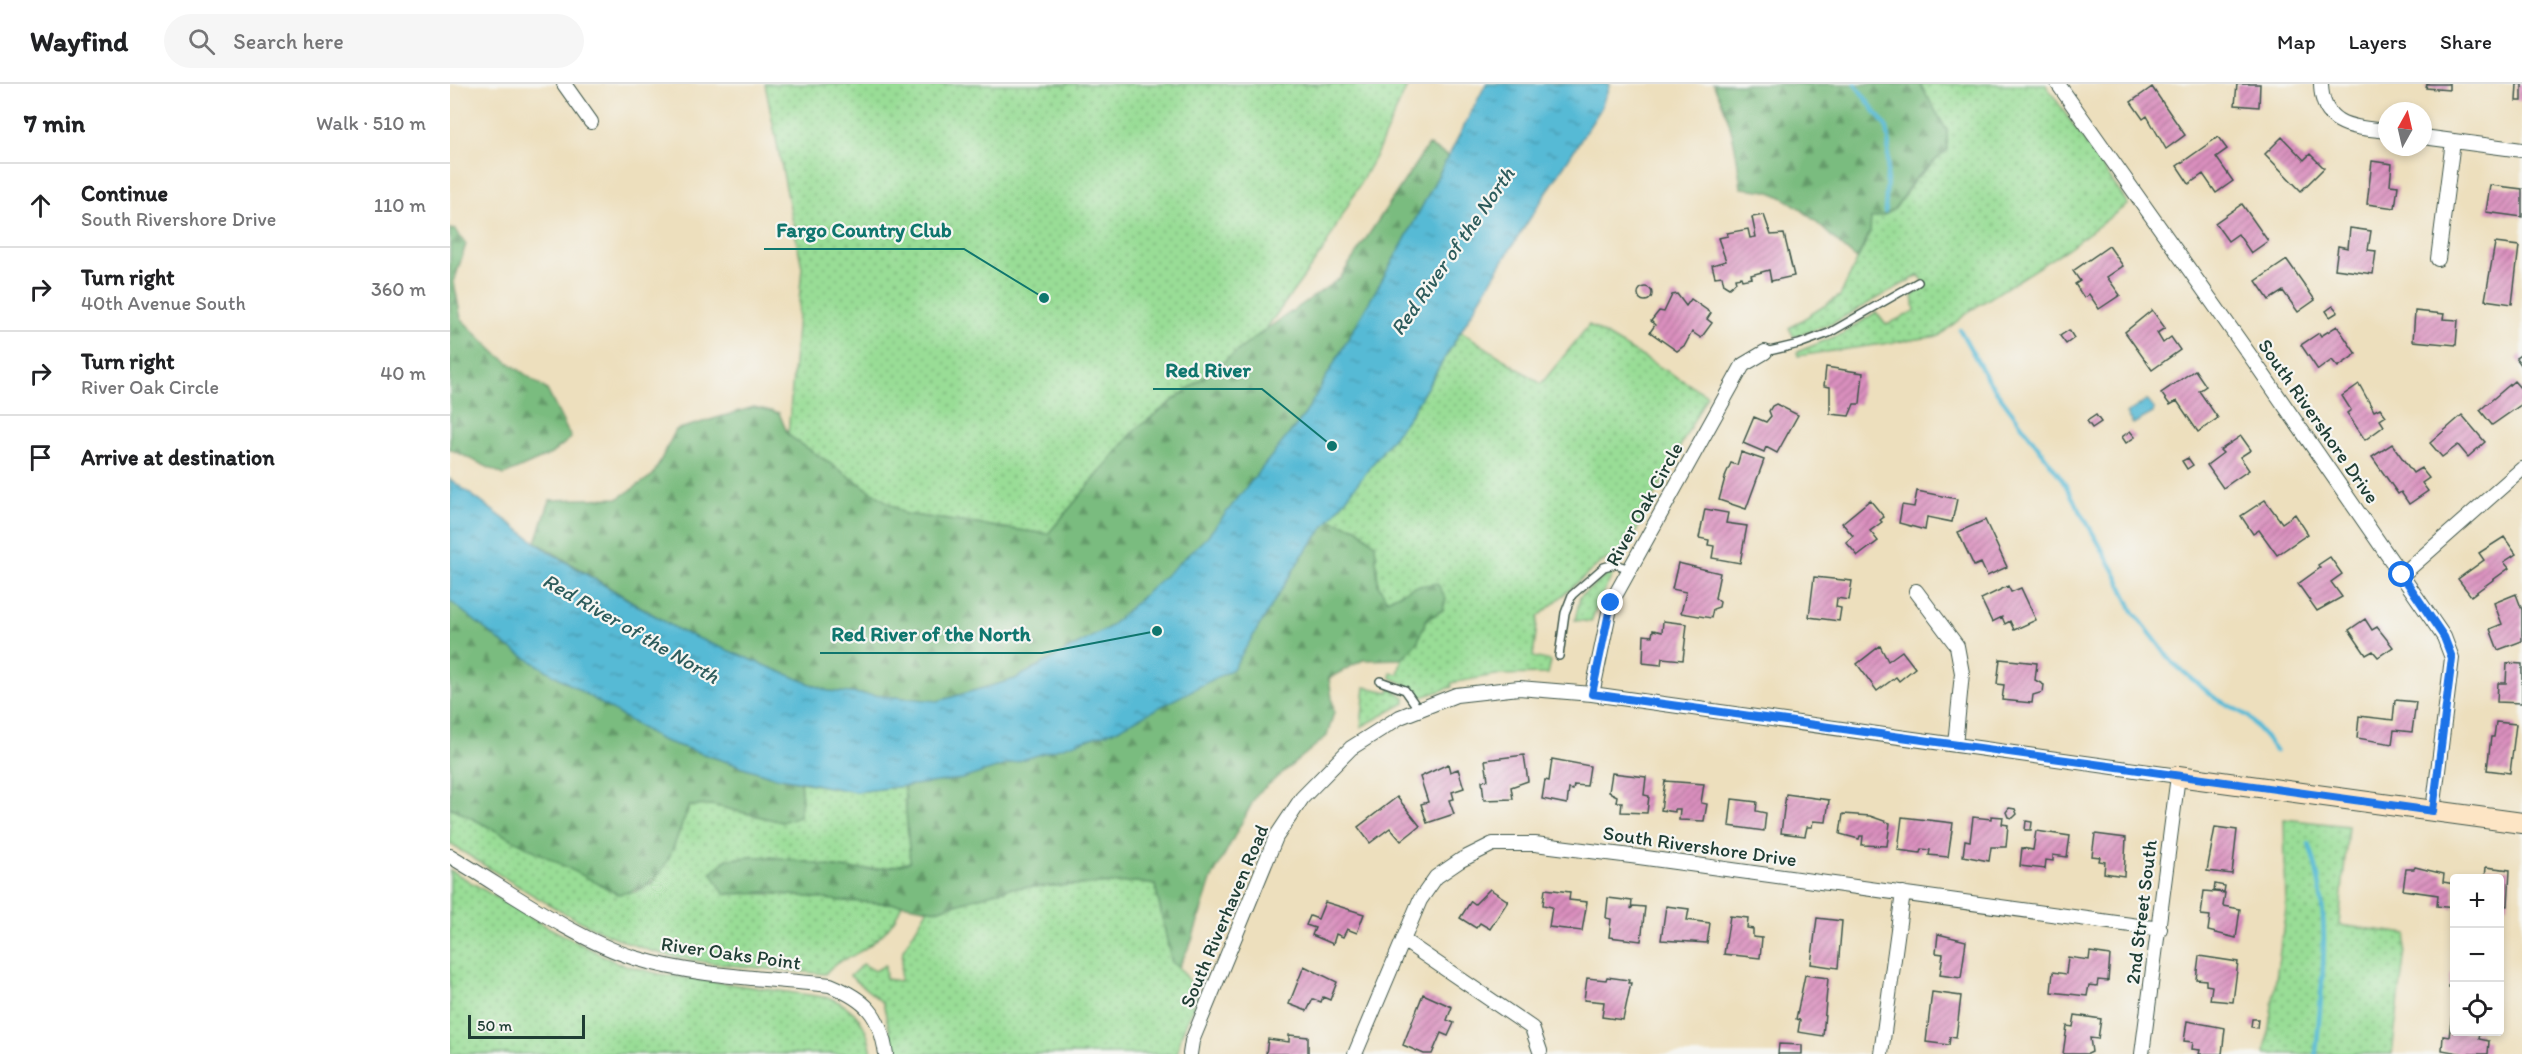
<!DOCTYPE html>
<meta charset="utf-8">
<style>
:root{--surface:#fff;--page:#f6f6f6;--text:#202124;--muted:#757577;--line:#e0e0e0}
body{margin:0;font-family:Itim,sans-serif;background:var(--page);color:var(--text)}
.controls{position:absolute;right:18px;bottom:18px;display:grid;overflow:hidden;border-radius:6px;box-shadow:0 3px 9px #0003}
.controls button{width:54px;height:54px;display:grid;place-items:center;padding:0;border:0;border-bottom:2px solid var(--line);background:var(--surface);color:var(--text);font:30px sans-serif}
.compass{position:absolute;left:1928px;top:18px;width:54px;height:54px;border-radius:50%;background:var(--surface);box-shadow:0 3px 9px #0003;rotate:8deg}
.scale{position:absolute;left:18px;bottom:15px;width:117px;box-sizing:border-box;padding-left:6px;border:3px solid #1f3d34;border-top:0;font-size:16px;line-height:21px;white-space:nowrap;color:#1f3d34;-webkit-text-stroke:4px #f6f6f2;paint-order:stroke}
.stop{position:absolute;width:18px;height:18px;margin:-14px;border:4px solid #1a73e8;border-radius:50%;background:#fff}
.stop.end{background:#1a73e8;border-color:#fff;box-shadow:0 2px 6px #0008}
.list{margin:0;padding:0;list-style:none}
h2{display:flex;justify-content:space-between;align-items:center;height:78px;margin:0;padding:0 24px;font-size:26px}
h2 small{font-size:20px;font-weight:400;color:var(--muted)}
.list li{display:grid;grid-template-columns:39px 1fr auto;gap:18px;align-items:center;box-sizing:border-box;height:84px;padding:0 24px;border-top:2px solid var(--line)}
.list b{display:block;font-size:22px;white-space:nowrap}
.list p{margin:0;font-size:20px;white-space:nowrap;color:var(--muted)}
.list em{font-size:20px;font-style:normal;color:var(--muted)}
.icon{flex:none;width:33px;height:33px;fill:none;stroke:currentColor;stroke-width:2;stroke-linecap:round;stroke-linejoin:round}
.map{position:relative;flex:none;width:2072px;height:970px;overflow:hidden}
header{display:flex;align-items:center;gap:36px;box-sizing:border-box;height:84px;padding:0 30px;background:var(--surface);border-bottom:2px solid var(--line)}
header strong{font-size:28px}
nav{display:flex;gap:33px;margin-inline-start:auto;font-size:21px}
.search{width:420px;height:54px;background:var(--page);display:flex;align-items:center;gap:15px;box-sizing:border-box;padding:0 21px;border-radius:33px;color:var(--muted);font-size:22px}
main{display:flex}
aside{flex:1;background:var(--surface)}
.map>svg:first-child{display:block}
.grass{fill:url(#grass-dots);stroke:#5c8d65;stroke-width:1.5}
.forest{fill:url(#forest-firs);stroke:#4c7c5a;stroke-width:1.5}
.water{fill:url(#water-ripples);stroke:#3b7c84;stroke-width:1.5}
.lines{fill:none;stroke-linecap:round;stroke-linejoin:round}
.stream{stroke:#57bad5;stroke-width:4.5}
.building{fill:url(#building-hatch)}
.lane-casing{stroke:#3e5549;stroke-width:10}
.street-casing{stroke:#3e5549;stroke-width:16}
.secondary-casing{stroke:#3e5549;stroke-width:22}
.lane{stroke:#fff;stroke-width:7}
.street{stroke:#fff;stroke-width:14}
.secondary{stroke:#fde5c5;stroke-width:20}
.route{stroke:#1a73e8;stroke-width:8}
.labels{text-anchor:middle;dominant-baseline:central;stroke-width:4.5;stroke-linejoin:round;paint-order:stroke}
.street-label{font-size:20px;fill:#1f3d34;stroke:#f6f6f2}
.water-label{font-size:21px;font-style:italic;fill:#2d5c5c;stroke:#f6f6f2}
.leader{fill:none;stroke:#0f766e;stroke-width:2}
.callout-dot{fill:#0f766e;stroke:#f6f6f2;stroke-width:2}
.callout-label{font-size:21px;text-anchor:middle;font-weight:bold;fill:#0f766e;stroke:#f6f6f2;stroke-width:4.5;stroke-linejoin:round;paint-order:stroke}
</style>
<header>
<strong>Wayfind</strong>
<div class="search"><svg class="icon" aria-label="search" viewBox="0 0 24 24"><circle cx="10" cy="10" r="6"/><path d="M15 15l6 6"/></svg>Search here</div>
<nav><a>Map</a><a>Layers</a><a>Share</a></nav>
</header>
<main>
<aside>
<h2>7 min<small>Walk · 510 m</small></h2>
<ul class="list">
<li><svg class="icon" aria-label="ahead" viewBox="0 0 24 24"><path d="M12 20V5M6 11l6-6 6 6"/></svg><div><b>Continue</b><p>South Rivershore Drive</p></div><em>110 m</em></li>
<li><svg class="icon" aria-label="right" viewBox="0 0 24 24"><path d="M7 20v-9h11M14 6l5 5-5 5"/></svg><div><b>Turn right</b><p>40th Avenue South</p></div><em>360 m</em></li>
<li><svg class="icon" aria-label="right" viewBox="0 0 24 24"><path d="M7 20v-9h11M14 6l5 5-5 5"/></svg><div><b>Turn right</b><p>River Oak Circle</p></div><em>40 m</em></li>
<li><svg class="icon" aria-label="arrive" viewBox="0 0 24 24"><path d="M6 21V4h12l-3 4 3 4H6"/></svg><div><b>Arrive at destination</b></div></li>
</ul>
</aside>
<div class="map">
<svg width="2072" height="970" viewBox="0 0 2072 970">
<defs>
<pattern id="grass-dots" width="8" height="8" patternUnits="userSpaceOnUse" patternTransform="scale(1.5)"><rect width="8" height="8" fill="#99dd96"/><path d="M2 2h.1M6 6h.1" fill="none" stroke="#7cb47b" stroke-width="1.8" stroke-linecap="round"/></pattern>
<pattern id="forest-firs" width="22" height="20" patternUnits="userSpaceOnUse" patternTransform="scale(1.5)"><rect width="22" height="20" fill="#7abc7f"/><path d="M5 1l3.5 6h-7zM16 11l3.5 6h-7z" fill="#639a69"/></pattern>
<pattern id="water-ripples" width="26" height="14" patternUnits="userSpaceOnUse" patternTransform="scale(1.5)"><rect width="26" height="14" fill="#57bad5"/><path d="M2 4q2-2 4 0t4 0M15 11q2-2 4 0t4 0" fill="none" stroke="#4798ae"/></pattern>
<pattern id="building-hatch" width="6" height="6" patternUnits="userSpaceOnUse" patternTransform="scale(1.5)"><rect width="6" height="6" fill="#da8fbe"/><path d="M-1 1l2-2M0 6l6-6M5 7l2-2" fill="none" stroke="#b0769b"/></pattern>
</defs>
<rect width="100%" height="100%" fill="#f6f6f2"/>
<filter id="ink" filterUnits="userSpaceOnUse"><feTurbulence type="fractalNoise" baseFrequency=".0167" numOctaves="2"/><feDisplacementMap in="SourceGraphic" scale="12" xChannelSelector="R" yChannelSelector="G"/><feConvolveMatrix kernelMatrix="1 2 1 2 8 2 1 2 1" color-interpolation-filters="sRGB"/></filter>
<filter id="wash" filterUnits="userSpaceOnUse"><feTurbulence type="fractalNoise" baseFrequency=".008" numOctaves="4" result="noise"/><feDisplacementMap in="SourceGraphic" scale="24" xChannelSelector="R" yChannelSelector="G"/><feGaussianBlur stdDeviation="1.35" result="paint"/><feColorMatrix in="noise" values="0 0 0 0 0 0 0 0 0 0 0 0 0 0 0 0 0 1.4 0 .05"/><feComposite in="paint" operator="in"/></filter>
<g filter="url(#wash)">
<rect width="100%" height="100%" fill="#eddfbd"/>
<path class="grass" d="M315 0H958L927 69 872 168 815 246 686 345 598 450 455 430 338 351 352 183Z
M1470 0H1595L1678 120 1617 165 1521 226 1489 252 1348 272 1347 268 1394 249 1426 228 1436 241 1465 227 1463 211 1477 202 1469 191 1383 239 1344 253 1339 244 1390 212 1420 149V134L1445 125 1464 97 1497 66V47Z
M1139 241 1257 311 1172 474 1157 475 1149 480 1088 533 1083 573 1101 577 1098 590 1045 591 1001 599 1002 603 969 614 959 602 941 594V589L948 590 952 575 968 557 975 536 993 526 963 503 937 516 928 500 925 460 907 444 879 436 961 330 1011 247 1091 300Z
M1163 486 1164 488 1148 519 1141 538 1125 536 1130 513Z
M915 603 939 608 940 604 955 613V619L911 643Z
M350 698 406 708 454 702 461 778C403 796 375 777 319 773 305 772 291 774 277 775L262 789 274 810C334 807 392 817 452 820 445 840 428 857 409 868 393 879 390 872 375 890 320 884 250 882 198 866 127 843 63 798 0 760V723L168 809 186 808 204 798 239 722 262 721 332 738 352 717Z
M1834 735 1898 742 1889 841 1957 850 1942 970H1815L1836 825Z
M0 786 90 839 167 879 209 890 380 914C407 925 418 942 422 970H0Z
M687 798 705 801 722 879 729 883 749 909 732 949 727 970H445L433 919 400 892 413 880 425 887 435 881 436 895 450 897 453 866 478 824 486 826 560 804Z"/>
<path class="forest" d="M1263 0H1470L1497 47V66C1487 75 1475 85 1465 95 1448 114 1450 131 1421 134L1420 148 1407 175C1378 153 1355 120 1320 108 1312 105 1300 105 1291 104 1287 67 1281 33 1263 0Z
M978 61 998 72 953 159 855 330 756 455 658 544 565 595 488 617 378 607 230 547 86 458 100 416 169 414 203 391 226 346 304 323 329 329 338 351 455 430 598 450 686 345 815 246 890 194Z
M0 145 5 146 16 160 4 198 11 235 47 270 97 306 121 354 101 370 54 391 0 365Z
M879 436 907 444 925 460 928 500 937 516 963 503 987 499 996 514 993 526 976 536 968 557 952 575 913 576 879 594 884 628 877 652 807 710 761 796 742 856 729 883 722 879 705 801 687 798 560 804 486 826 452 820 391 817 317 808 274 810 262 789 277 775C291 774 305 772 319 773 374 777 403 796 460 778L454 702 512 695 852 472Z
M0 517 55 561 211 656 320 692 350 698 352 717 349 732 332 738 262 721 240 722C220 762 221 804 168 810L0 723Z"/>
<path class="water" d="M1036 0H1160L1150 26 1059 167 961 330 852 472 783 585 666 646 512 695 406 708 320 692 211 656 55 561 0 517V395L99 468 230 547 378 607 488 617 565 595 658 544 756 454 855 330 953 159Z
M1697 316 1704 325 1703 329 1683 340 1676 330Z"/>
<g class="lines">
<path class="stream" d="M1405 0 1437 44 1439 55 1435 128
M1510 246 1538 296 1612 395 1665 488 1683 527 1723 579 1765 614 1798 632 1826 667
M1859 760C1883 827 1872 900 1866 970"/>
</g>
<g id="blocks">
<path class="building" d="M1787 0H1810L1809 23 1785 21Z
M1977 0H1999V6L1976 4Z
M2067 0H2072V17H2066Z
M1702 3 1735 51 1716 65 1697 32 1693 35 1681 18Z
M1768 53 1777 65 1766 73 1783 97 1766 109 1753 90 1739 100 1727 82Z
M1832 53 1854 76 1860 70 1874 84 1851 107 1815 70Z
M1922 77 1942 80 1940 101 1948 102 1945 124 1917 120Z
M2040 101 2072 105V133L2036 128Z
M1792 120 1818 157 1801 169 1788 150 1778 157 1765 139Z
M1314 131 1321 151 1334 150 1344 192 1321 197 1319 186 1301 191 1302 194 1292 196 1291 193 1285 194 1286 198 1279 204 1274 201 1272 192 1265 193 1262 181 1276 177 1268 154 1278 152 1277 149 1298 145 1300 154 1306 153 1302 133Z
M1900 144 1921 147 1918 166 1926 167 1923 190 1885 185 1888 162 1898 164Z
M2045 159 2069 162 2062 220 2035 216Z
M1659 162 1673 182 1657 193 1670 211 1649 225 1639 210 1634 214 1625 200 1630 197 1623 187Z
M1837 176 1865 216 1848 228 1833 207 1819 216 1806 197Z
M1188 210a7 7 0 1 1 14 0a7 7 0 1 1-14 0Z
M1227 210 1236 222 1241 215 1261 229 1257 235 1262 239 1251 254 1242 248 1235 261 1227 267 1200 248 1205 241 1201 237 1209 227 1214 228 1222 211Z
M1883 222 1888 228 1880 233 1876 227Z
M1702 226 1715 244 1707 249 1713 259 1721 253 1730 266 1702 286 1675 248Z
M1965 227 1994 230 1993 235 2008 236 2006 261 1963 257Z
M1887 242 1906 270 1888 283 1882 276 1868 286 1851 261 1869 249 1871 252Z
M1619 246 1624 254 1616 260 1610 252Z
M2072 270V282L2066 274Z
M1376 283 1413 289 1410 320H1404L1399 332 1380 330V303L1374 302Z
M1745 286 1756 302 1749 307 1768 334 1748 348 1727 317 1720 321 1711 309Z
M2064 297 2072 306V320L2042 341 2030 326Z
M1909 300 1924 327 1930 324 1936 332 1930 336 1934 342 1915 356 1897 329 1901 326 1892 312Z
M1326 320 1348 331 1327 369 1316 363 1314 368 1293 359 1304 333 1316 338 1321 332 1319 327 1322 322Z
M1646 331 1651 338 1642 344 1637 337Z
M2012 331 2035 358 2018 373 2008 361 1992 373 1980 359Z
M1680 347 1685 353 1676 359 1672 353Z
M1791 352 1801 366 1790 373 1799 386 1773 404 1757 381 1773 369 1770 366Z
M1942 360 1963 389 1971 384 1979 394 1972 399 1978 407 1959 420 1951 408 1948 410 1922 373Z
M1291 368 1314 376 1296 425 1269 416 1276 390 1281 379 1287 381Z
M1738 374 1743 381 1737 385 1732 377Z
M1467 407 1507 415 1502 438 1477 433 1475 446 1449 439 1452 421 1464 423Z
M1420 416 1434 433 1430 436 1432 438 1420 447 1428 457 1408 472 1396 458 1403 452 1392 439Z
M1815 416 1832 439 1845 430 1858 450 1827 471 1809 446 1803 450 1791 432Z
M1255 425 1278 429 1276 439 1297 442 1290 479 1262 474 1264 462 1258 461 1259 456 1249 454Z
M1535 436 1557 483 1537 492 1531 479 1524 482 1508 448Z
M2054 453 2066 470 2054 478 2059 484 2021 512 2008 495 2034 476 2029 469Z
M1880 473 1892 490 1881 498 1892 513 1867 527 1848 500 1870 484 1868 481Z
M1228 479 1270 489 1265 514 1270 518 1269 523 1263 525 1261 534 1231 529 1236 508 1222 505Z
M1364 493 1402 497 1399 516 1387 514 1386 523 1391 524 1389 537 1359 533Z
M1558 502 1561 508 1571 504 1586 536 1564 546 1560 537 1555 540 1552 533 1542 538 1531 515Z
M2066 510 2072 526V557L2048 566 2040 545 2052 540 2044 519Z
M1915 535 1922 546 1927 543 1943 563 1928 573 1923 567 1916 571 1899 546Z
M1213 537 1237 540 1233 576 1212 574 1211 581 1193 579 1194 551 1202 552 1203 546 1212 548Z
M1430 562 1438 577 1452 567 1465 584 1449 597 1446 593 1427 607 1407 580Z
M1550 575 1587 579 1585 596 1594 601 1593 608 1583 611 1582 619 1552 616 1554 601 1547 600Z
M2057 579 2072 580V619L2047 618 2048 599H2056Z
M1945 616 1966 618 1962 648 1944 646 1942 660 1907 654 1909 632 1943 636Z
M2046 638 2066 640 2060 689 2037 686 2041 653H2044Z
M1074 671 1078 697 1061 703 1063 715 1034 716 1032 697 1038 696 1035 676Z
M1102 675 1140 682 1137 702 1124 701 1123 706 1119 705 1117 720 1092 715 1095 696 1099 697Z
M998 680 1000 688 1008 685 1014 704 1002 708 1004 715 999 716 1004 730 977 739 971 720 978 718 970 693Z
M1162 689 1196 693 1194 711 1199 712 1197 729 1171 728 1172 718H1166L1167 712 1159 708Z
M1215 697 1254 700 1251 719 1257 720 1254 737 1229 736 1230 725H1225V728L1211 726Z
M1336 710 1379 716 1376 738 1363 737 1362 743H1357L1355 752 1331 749Z
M947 713 970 742 951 757 940 744 920 759 908 743Z
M1282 715 1307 718 1306 727 1316 729 1314 747 1279 742Z
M1559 724 1565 725 1567 730 1563 734 1558 733 1556 728Z
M1393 730 1420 732 1440 739 1437 762 1412 761 1413 752H1410L1409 755 1390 750Z
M1541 732 1553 733 1552 740 1558 741 1556 763H1541L1539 777 1513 772 1515 756 1520 757 1523 733 1541 735Z
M1452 733 1503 739 1498 773 1479 771 1480 766 1471 765 1470 769 1448 766Z
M1576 737 1582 738 1581 746H1575Z
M1765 743 1787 746 1782 790 1757 787Z
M1586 747 1620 752 1617 773 1603 771V777L1596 776 1595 785 1570 782 1572 764 1583 766Z
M1645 750 1676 754 1674 792 1654 789 1655 778 1649 777 1650 773 1642 772Z
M1965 783 1994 790 1993 798 2004 800V824L1987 822 1988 811 1953 806 1956 785H1964Z
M2036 783 2060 786 2058 822 2050 821V794H2035Z
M1765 800 1775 802 1774 808 1764 807Z
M1040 805 1058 817 1040 845 1030 839 1026 844 1010 834 1021 817 1025 820Z
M1095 805 1120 808 1119 816 1137 818 1132 847 1099 843 1102 823 1093 821Z
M1754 807 1775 809 1773 822 1790 825 1786 854 1758 847 1760 832 1751 831Z
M1158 814 1182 817 1181 825 1183 822 1195 823 1191 857 1159 853 1161 835 1156 834Z
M875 818 914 830 907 849 897 845 893 853 886 850 883 860 862 851 865 844 856 841 860 832 868 835Z
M1216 822 1239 825 1237 836 1260 839 1257 859 1211 856Z
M1280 832 1298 834 1297 844 1303 845V853L1312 854 1310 874 1274 870Z
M1367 834 1392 837 1388 884 1361 880Z
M1488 850 1516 857 1511 894 1490 891 1493 870 1486 869Z
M1640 868 1660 871 1658 897 1648 896 1647 902 1639 901 1637 912 1601 908 1603 888 1616 890 1618 873 1639 876Z
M1749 872 1788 878 1783 918 1760 916 1762 902 1756 901V896L1746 895Z
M854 882 887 898 880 916 873 913 871 918 863 915 857 927 839 920Z
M2001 889H2004V903H1999Z
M1355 891 1378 894 1373 952 1348 948 1350 936 1346 935Z
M1157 893 1179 896 1178 899H1181L1173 936 1152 933 1154 918 1134 916 1137 894 1156 896Z
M1482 908 1511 912 1506 954 1500 953 1499 961 1476 958Z
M973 910 1002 923 997 936 1004 939 998 952 991 949 982 970H974L953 961Z
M2003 922 2004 948H2030L2029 955 2039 957 2038 970H2014L1992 966 1993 952 1999 953Z
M1625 931 1651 935 1648 955 1640 954 1642 968 1638 970H1613L1617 942 1623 943Z
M1802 935H1808L1807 944 1801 943Z
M1737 937 1775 944 1772 970H1749L1750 966 1742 965 1743 958 1734 957Z
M839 951 858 953V970H816L818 955 839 958Z
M1329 960 1352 961V970H1328Z"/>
</g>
</g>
<g filter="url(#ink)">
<use href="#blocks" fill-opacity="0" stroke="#3e5549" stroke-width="1.5"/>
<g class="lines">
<defs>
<path id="lane" d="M1315 268 1349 260 1379 249 1468 198
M1109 572 1115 529 1122 511 1154 483 1165 480 1180 485
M930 597 955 606 969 626"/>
<path id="street" d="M114 0 141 38
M1608 0 1799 270 1994 553 2002 574 1983 727
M1871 0C1872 43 1903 43 1937 47
M1973 53 2072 66
M1988 175 2003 57
M1952 491 2072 385
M1466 507 1507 562 1512 589 1505 661
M1142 610 1161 519 1293 281 1315 268
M0 772C56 805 124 855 185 874 247 893 315 894 380 901 416 916 430 930 436 970
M953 856 1082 944 1090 967
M740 970 742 957 826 753 852 714 901 664 950 633 1006 611 1069 604 1142 610 1728 692 1692 970
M905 970 970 816 986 793 1011 776 1043 760H1085L1189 773 1710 845
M1431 970 1453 809"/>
<path id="secondary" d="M1728 692 2072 739"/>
</defs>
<use href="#lane" class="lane-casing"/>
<use href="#street" class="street-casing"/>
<use href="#secondary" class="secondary-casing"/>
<use href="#lane" class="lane"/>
<use href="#street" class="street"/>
<use href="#secondary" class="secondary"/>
</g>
</g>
<g class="lines" filter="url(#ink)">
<path class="route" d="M1161 519 1142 610 1983 727 2002 574 1994 553 1952 491"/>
</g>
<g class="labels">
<g class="street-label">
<text transform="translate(1869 337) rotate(55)">South Rivershore Drive</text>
<text transform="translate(1194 420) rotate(-61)">River Oak Circle</text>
<text transform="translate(1250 762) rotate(8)">South Rivershore Drive</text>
<text transform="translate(1691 828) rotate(-83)">2nd Street South</text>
<text transform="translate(774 832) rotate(-67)">South Riverhaven Road</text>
<text transform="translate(281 869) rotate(8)">River Oaks Point</text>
</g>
<g class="water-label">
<text transform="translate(1002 167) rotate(-55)">Red River of the North</text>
<text transform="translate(181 544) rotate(30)">Red River of the North</text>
</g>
</g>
<path class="leader" d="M594 214L514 165H314M882 362L812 305H703M707 547L592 569H370"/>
<g class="callout-dot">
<circle cx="594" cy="214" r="6"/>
<circle cx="882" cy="362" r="6"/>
<circle cx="707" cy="547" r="6"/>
</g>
<g class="callout-label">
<text x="414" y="153">Fargo Country Club</text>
<text x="758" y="293">Red River</text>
<text x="481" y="557">Red River of the North</text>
</g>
</svg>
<div class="controls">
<button>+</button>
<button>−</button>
<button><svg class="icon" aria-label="locate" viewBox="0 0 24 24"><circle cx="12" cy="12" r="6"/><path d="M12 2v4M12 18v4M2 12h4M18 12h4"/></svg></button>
</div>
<svg class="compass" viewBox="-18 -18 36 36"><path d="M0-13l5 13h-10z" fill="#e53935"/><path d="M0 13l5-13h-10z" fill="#757577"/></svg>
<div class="scale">50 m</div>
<div class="stop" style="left:1952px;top:491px"></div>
<div class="stop end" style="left:1161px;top:519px"></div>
</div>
</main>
